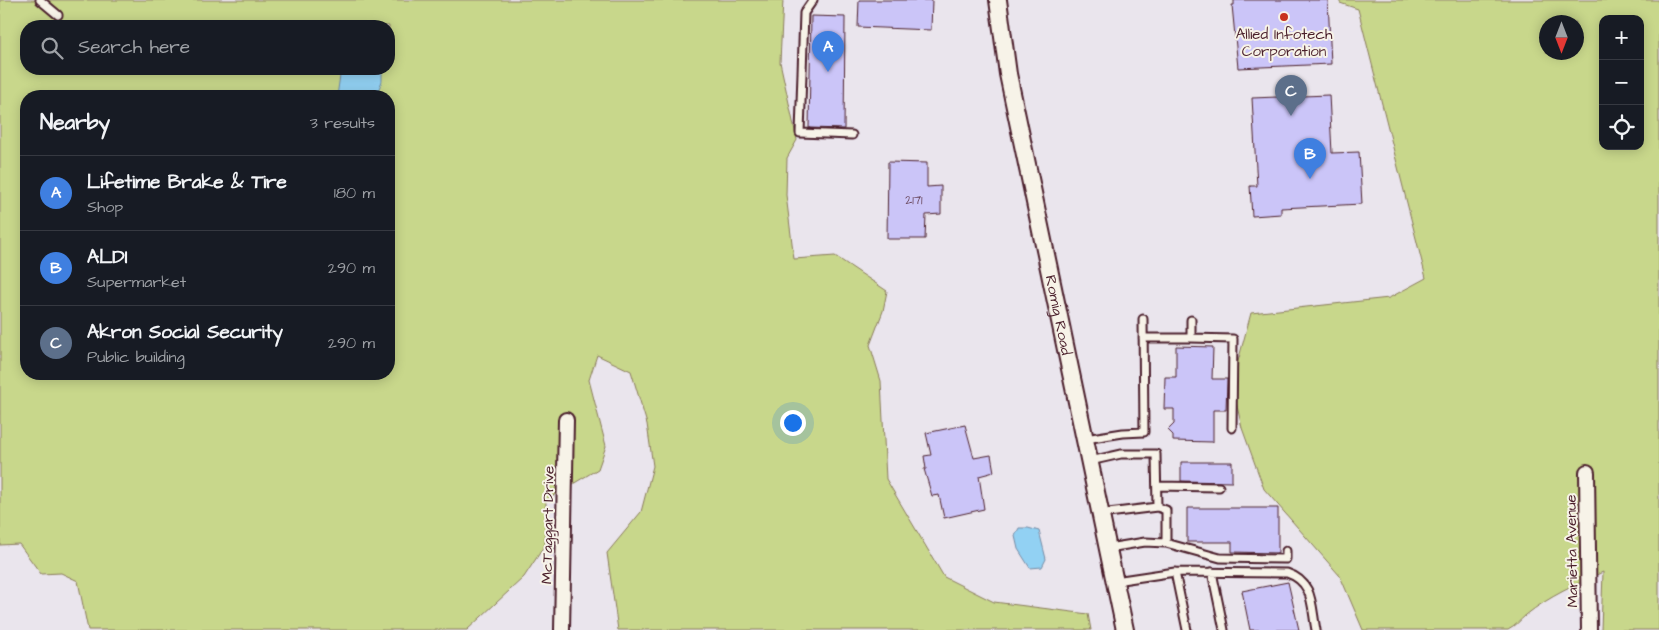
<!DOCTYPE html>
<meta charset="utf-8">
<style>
:root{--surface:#171b24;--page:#242831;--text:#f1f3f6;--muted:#9ea1a6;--line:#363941;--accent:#c8321e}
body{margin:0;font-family:"Architects Daughter",sans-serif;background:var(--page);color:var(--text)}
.controls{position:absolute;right:15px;top:15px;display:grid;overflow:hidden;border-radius:10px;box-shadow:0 2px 12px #0003}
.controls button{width:45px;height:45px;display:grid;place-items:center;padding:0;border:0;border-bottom:1px solid var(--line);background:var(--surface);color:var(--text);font:25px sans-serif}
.compass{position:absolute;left:1539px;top:15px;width:45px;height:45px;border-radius:50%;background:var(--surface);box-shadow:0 2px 12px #0003;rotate:180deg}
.you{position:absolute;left:792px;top:422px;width:18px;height:18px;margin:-12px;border:4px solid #fff;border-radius:50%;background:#1a73e8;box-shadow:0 0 0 8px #1a73e833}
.badge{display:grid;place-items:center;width:32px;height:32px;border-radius:50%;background:var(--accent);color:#fff;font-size:16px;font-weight:700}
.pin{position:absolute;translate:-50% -41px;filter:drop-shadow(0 1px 2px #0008)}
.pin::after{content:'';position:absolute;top:26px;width:18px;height:15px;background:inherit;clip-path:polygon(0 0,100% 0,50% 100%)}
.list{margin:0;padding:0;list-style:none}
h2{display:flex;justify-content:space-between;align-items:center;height:65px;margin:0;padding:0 20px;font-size:21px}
h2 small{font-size:16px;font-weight:400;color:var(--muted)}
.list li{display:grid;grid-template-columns:32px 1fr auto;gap:15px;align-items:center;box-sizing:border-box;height:75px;padding:0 20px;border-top:1px solid var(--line)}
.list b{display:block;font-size:19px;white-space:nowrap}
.list p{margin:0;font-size:16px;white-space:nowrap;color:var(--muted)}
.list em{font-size:16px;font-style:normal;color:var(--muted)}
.icon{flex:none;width:28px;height:28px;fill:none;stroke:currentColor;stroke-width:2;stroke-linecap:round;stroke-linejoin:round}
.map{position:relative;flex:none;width:1659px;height:630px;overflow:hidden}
.search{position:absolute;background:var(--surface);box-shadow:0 2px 12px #0003;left:20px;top:20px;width:375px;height:55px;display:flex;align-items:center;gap:12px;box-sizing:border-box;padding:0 18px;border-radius:20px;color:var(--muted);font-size:19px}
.panel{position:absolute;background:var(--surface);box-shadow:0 2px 12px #0003;left:20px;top:90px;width:375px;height:290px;border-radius:20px}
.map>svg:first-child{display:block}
.green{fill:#c8d78b;stroke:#897b5b;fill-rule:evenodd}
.water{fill:#92d1f3;stroke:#758aa3}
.building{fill:#cbc5f8;stroke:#4a1f2b}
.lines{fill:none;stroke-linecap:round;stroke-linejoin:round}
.service-casing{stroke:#4a1f2b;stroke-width:11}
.minor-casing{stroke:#4a1f2b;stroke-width:18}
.tertiary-casing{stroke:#4a1f2b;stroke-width:20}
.service{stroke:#f7f3e8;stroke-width:7}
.minor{stroke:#f7f3e8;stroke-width:14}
.tertiary{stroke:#f7f3e8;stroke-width:16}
.poi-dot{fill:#c8321e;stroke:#f7f3e8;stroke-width:2}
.labels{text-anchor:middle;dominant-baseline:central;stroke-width:4;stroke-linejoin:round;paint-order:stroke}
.number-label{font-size:12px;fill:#6a485e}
.poi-label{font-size:15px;fill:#4a1f2b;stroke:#f7f3e8}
.street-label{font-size:15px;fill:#4a1f2b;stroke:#f7f3e8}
</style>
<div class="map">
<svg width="1659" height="630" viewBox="0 0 1659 630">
<rect width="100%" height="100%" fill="#eae5ed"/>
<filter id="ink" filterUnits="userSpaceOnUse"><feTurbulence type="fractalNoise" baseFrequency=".02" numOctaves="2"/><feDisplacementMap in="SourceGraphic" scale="10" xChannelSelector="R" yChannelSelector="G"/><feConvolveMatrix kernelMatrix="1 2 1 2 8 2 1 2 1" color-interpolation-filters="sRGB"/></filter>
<g filter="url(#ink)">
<path class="green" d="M0 0H783L780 62 797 140 787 158 786 195 794 259 835 256 887 291 883 311 870 345 881 381 886 479 944 577 994 602 1088 614 1091 630H618L607 553 641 512 653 466 647 424 631 371 597 355 589 380 606 446 598 469 546 500 545 545 524 577 467 630H88L78 581 61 573 41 574 19 544 0 545ZM26 26H389V69H26ZM26 96H389V374H26Z
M1340 0H1659V630H1601L1603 572C1577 584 1548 597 1526 615 1519 621 1516 626 1508 630H1363L1340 576 1264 489 1242 428 1232 384 1251 313 1389 298 1426 278 1358 9 1340 3ZM1603 19H1640V146H1603ZM1546 22H1576V52H1546Z"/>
<path class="water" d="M341 69H382V81L376 96H337Z
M1019 528H1028L1039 531 1046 559 1042 567 1030 568 1018 549 1015 536Z"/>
<path class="building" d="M859 0H932L931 30 858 27Z
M1234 0H1328L1331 64 1238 68 1232 5H1234Z
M811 16 845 17 844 129 809 128Z
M1329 95 1332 153 1359 152 1362 204 1281 208V214L1252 216 1250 186H1257L1252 98Z
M888 162 927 163V187L941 186V214L926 215 925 239H887Z
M1176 346 1213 347 1212 379H1227L1226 410H1213V442L1173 441V435L1168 430 1174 424V409H1164L1165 377H1176Z
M965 425 974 458 991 455 994 472 979 476 984 509 944 518 939 495 932 496 924 469H926L924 456 931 455 926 433Z
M1181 462H1232V482L1181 481Z
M1187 508H1278V553L1232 552V542H1187Z
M1288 582 1299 630H1250L1242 591Z"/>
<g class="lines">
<defs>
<path id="service" d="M40 0 58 15
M813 0 804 13 800 133 852 135
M1143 338H1191V320
M1191 338 1233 339 1232 428
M1085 439 1123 433 1144 432 1143 319
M1090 461 1121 454H1156L1157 507
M1157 486 1219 487
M1100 514 1157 507 1166 510V543L1145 542 1108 548
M1166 543 1220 558 1286 559V551
M1175 572 1287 573C1314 582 1311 605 1316 630
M1212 572 1224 630
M1115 581 1175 572 1187 630"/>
<path id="minor" d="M1587 472 1589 630
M562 630 566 420"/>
<g id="tertiary">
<path id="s1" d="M998 0 1008 74 1125 630"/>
</g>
</defs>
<use href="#service" class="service-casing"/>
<use href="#minor" class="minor-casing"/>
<use href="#tertiary" class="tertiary-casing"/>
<use href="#service" class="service"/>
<use href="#minor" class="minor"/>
<use href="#tertiary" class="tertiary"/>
</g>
</g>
<circle class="poi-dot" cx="1284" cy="17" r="5"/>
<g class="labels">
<g class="number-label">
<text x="914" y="200">2171</text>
</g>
<g class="poi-label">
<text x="1284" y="34">Allied Infotech<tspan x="1284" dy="17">Corporation</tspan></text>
</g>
<g class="street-label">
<text stroke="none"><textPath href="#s1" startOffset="321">Romig Road</textPath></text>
<text transform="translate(548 525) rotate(-89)">McTaggart Drive</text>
<text transform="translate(1572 551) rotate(-91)">Marietta Avenue</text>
</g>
</g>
</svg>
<div class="controls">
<button>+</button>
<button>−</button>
<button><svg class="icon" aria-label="locate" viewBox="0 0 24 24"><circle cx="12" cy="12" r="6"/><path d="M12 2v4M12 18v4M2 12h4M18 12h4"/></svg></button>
</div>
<svg class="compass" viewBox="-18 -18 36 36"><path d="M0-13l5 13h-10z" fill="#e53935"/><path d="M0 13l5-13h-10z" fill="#9ea1a6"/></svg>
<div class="you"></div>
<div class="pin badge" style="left:828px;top:72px;background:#3f7fe0">A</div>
<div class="pin badge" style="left:1310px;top:179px;background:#3f7fe0">B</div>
<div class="pin badge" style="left:1291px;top:116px;background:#5c6f8a">C</div>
<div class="search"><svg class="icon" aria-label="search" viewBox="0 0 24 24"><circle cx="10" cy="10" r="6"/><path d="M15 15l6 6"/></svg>Search here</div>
<section class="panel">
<h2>Nearby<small>3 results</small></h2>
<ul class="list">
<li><span class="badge" style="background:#3f7fe0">A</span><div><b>Lifetime Brake &amp; Tire</b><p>Shop</p></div><em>180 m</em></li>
<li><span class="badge" style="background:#3f7fe0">B</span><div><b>ALDI</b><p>Supermarket</p></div><em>290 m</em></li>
<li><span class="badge" style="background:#5c6f8a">C</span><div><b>Akron Social Security</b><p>Public building</p></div><em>290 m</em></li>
</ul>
</section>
</div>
